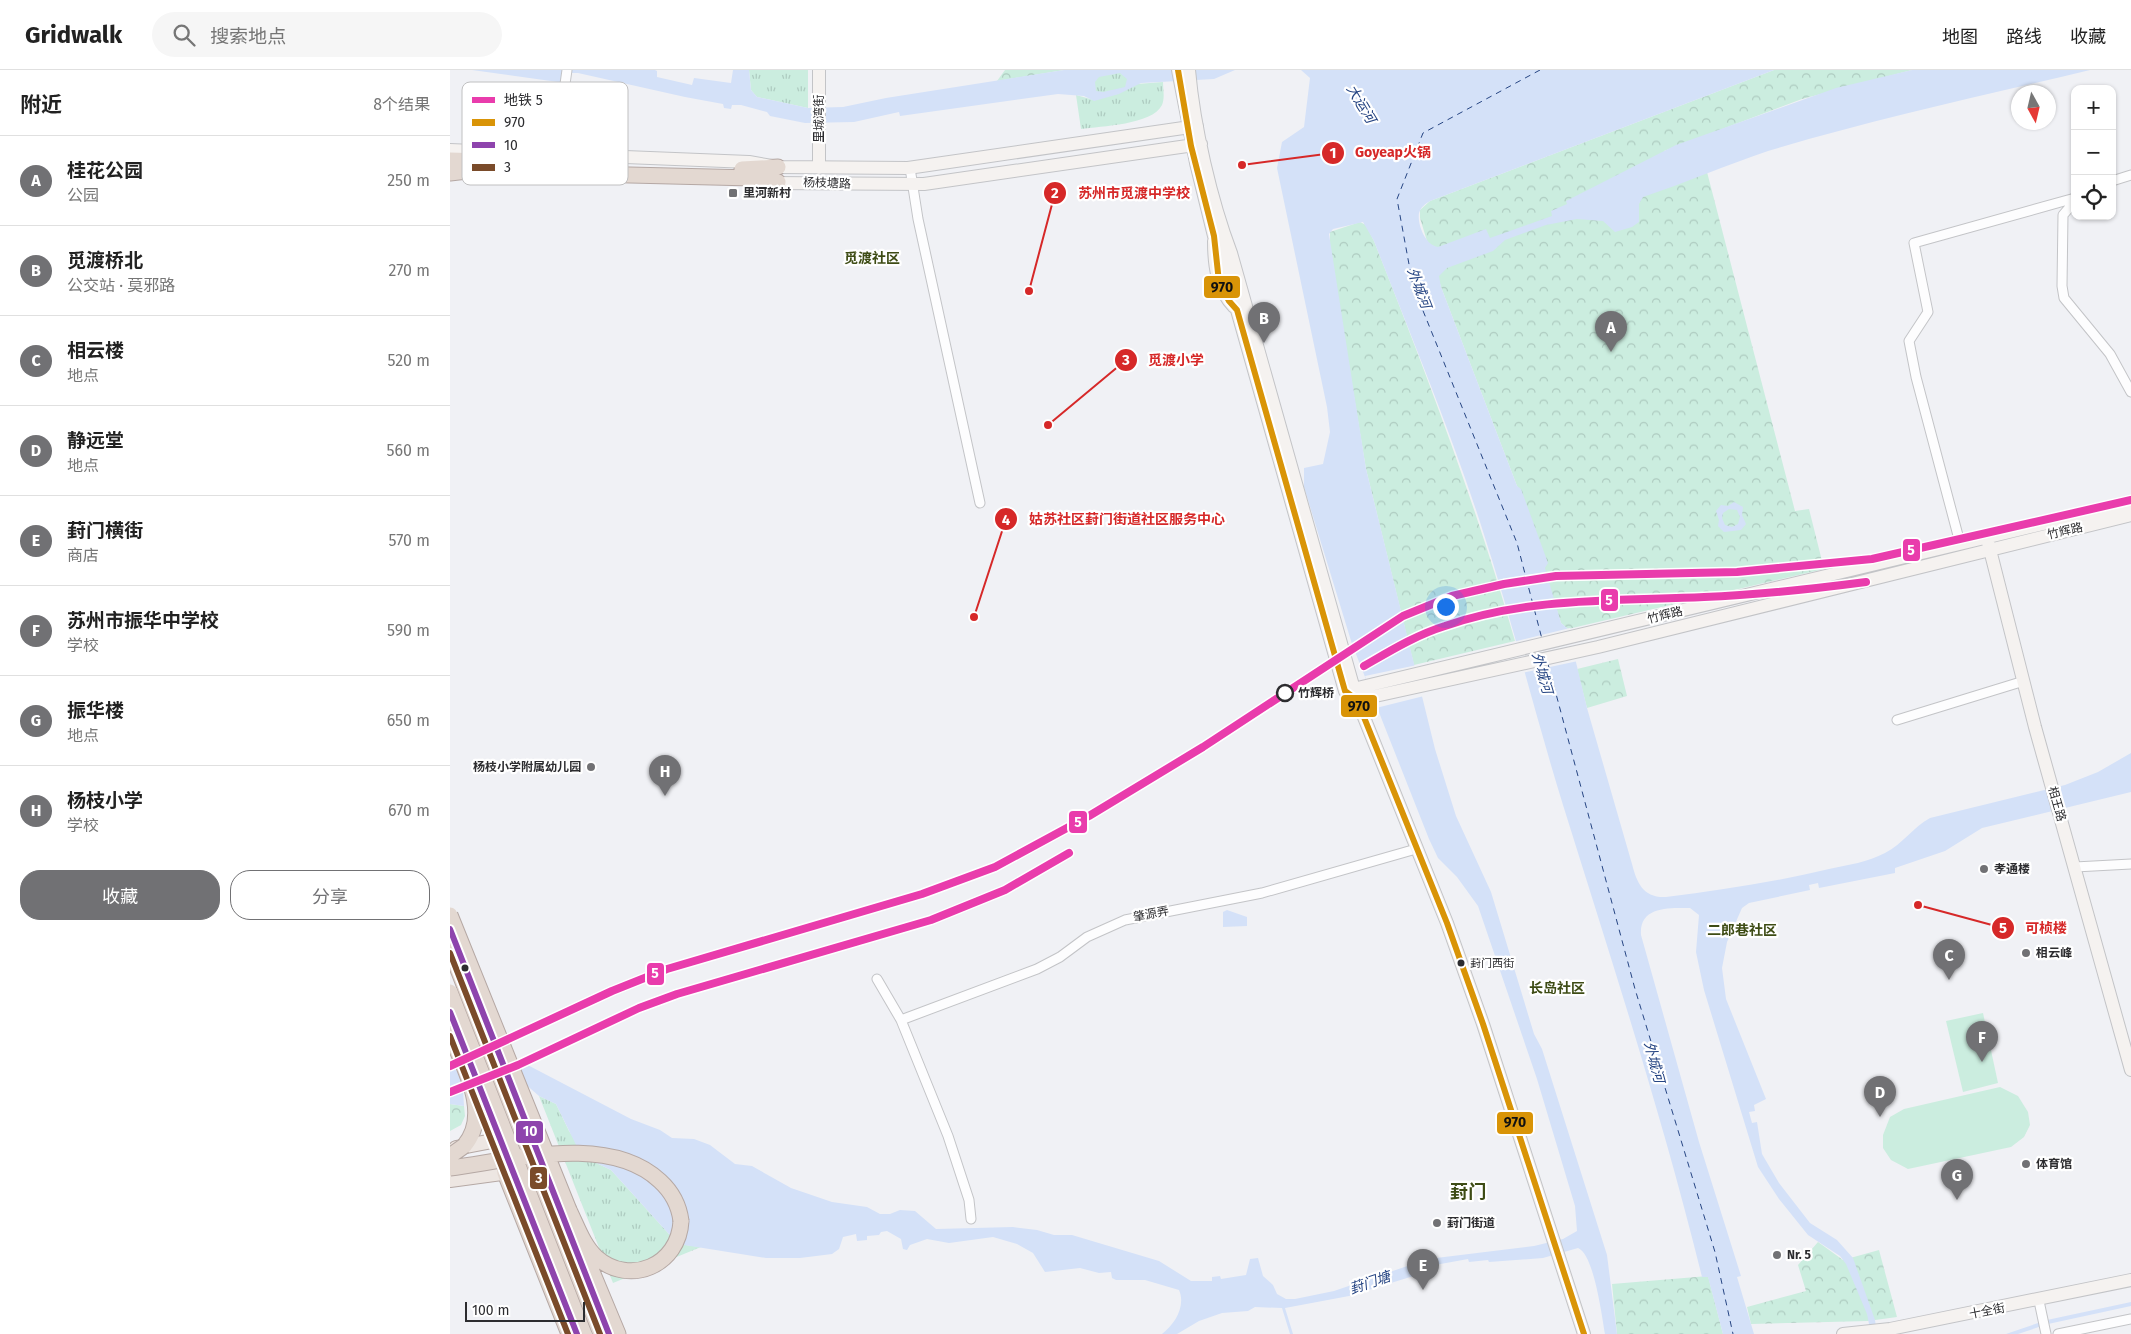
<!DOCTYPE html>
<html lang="zh">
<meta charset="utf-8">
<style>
:root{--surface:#fff;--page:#f6f6f6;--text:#222;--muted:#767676;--line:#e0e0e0;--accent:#717174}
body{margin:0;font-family:"Fira Sans","Noto Sans SC",sans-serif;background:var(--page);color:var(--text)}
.controls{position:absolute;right:15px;top:15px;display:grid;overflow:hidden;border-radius:10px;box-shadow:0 1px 4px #0004}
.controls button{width:45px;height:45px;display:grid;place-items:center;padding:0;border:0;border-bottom:1px solid var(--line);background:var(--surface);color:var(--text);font:25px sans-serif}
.compass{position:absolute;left:1561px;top:15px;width:45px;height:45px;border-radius:50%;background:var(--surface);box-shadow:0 1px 4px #0004;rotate:172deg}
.scale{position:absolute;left:15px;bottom:12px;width:120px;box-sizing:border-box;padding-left:5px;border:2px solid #2c2c2f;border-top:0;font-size:14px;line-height:18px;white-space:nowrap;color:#2c2c2f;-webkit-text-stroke:4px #fff;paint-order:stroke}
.you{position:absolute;left:995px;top:536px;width:18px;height:18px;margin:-12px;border:4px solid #fff;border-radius:50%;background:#1a73e8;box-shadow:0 0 0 8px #1a73e833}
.badge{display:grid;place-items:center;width:32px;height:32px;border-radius:50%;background:var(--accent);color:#fff;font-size:16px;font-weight:700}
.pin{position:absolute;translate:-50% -41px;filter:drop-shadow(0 1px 2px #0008)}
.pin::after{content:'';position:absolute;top:26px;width:18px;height:15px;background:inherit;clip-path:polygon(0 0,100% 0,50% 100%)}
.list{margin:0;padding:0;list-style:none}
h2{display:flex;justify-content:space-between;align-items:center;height:65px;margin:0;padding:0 20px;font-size:21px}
h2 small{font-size:16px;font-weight:400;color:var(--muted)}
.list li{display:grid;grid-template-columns:32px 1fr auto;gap:15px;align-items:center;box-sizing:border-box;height:90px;padding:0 20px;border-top:1px solid var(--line)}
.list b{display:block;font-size:19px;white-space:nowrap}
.list p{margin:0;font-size:16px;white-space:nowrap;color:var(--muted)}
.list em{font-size:16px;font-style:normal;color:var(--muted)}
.actions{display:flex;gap:10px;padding:15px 20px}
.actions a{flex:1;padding:11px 0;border:1px solid var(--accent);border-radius:20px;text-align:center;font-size:18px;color:var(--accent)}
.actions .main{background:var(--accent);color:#fff}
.icon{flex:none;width:28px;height:28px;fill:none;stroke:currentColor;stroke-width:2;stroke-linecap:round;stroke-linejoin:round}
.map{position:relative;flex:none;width:1681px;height:1264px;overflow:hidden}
header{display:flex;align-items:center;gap:30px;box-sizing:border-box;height:70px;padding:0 25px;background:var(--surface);border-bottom:1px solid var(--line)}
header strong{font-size:24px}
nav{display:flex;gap:28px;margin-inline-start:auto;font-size:18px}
.search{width:350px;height:45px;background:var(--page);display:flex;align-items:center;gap:12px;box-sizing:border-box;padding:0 18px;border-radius:28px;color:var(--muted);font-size:19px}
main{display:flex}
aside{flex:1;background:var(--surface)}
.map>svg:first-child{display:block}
.grass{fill:url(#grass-tufts)}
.forest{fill:url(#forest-crowns)}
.garden{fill:#cbeddf}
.water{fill:#d4e1f8;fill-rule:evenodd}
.pier{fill:#f0f1f5}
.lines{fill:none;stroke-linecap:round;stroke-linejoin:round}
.ferry{stroke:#264583;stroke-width:1;stroke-dasharray:6 5;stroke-linecap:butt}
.street-casing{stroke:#c3c4c7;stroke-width:11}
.secondary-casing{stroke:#c3c4c7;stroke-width:14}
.primary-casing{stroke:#b5a8a4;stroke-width:16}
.highway-casing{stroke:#b5a8a4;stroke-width:17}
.street{stroke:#fdfdfe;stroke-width:9}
.secondary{stroke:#f5f2f0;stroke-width:12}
.primary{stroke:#ede6e2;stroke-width:14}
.highway{stroke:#e3d8d1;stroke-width:15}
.highway-bridge-casing{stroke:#b5a8a4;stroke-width:17;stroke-linecap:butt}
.highway-bridge{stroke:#e3d8d1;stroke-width:15}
.bus-1-casing{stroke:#fff;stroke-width:10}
.bus-2-casing{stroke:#fff;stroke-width:10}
.bus-3-casing{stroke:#fff;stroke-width:10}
.bus-1{stroke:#d99407;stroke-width:6}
.bus-2{stroke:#8e44ad;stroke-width:6}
.bus-3{stroke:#7a4b2a;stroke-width:6}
.metro-1-casing{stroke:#fff;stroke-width:11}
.metro-1{stroke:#e93cac;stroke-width:8}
.poi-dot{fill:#717174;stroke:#fff;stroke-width:2}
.stop-dot{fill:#fff;stroke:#2c2c2f;stroke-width:2.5}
.bus-dot{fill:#2c2c2f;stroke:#fff;stroke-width:2}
.labels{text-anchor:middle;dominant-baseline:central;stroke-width:4.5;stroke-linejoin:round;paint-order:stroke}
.bus-label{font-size:11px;fill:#2c2c2f;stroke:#fff;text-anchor:start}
.street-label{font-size:12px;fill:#2c2c2f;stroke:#fff}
.poi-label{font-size:12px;font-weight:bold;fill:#2c2c2f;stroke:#fff;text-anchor:start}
.stop-label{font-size:12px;font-weight:bold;fill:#2c2c2f;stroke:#fff;text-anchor:start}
.water-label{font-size:14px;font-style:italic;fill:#264583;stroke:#fff}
.neighbourhood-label{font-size:14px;font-weight:bold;fill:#3e4c15;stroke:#fff}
.district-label{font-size:18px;font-weight:bold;fill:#3e4c15;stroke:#fff}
.key{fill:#fff;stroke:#c0c0c1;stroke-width:1}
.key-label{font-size:14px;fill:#2c2c2f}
.leader{fill:none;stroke:#d62828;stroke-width:2}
.callout-dot{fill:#d62828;stroke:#fff;stroke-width:2}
.mark-label{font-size:15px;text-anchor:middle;font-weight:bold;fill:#fff}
.callout-label{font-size:14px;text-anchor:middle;font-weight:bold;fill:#d62828;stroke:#fff;stroke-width:4.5;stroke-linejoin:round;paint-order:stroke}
.line-badge{stroke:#fff;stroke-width:2}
.badge-label{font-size:14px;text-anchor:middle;font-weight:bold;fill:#fff}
.pale-badge-label{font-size:14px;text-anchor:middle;font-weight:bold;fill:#111}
</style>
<header>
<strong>Gridwalk</strong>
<div class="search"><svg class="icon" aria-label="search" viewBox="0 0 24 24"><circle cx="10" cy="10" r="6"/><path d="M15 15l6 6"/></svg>搜索地点</div>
<nav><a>地图</a><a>路线</a><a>收藏</a></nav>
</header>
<main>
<aside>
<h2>附近<small>8个结果</small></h2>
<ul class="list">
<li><span class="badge">A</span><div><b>桂花公园</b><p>公园</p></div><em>250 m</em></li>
<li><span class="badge">B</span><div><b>觅渡桥北</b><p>公交站 · 莫邪路</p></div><em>270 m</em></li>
<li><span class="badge">C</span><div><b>相云楼</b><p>地点</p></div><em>520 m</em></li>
<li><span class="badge">D</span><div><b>静远堂</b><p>地点</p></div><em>560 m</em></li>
<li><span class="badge">E</span><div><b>葑门横街</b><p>商店</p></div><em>570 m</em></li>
<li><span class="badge">F</span><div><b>苏州市振华中学校</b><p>学校</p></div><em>590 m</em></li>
<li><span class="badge">G</span><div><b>振华楼</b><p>地点</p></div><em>650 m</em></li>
<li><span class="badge">H</span><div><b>杨枝小学</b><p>学校</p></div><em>670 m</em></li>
</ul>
<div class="actions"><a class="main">收藏</a><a>分享</a></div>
</aside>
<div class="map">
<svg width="1681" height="1264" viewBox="0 0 1681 1264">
<defs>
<pattern id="grass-tufts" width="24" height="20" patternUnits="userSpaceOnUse" patternTransform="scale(1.25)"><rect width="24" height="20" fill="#cbeddf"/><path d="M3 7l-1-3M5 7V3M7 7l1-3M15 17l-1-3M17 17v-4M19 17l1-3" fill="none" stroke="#aecbc0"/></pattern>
<pattern id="forest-crowns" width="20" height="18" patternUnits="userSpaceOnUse" patternTransform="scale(1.25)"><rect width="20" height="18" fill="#cbeddf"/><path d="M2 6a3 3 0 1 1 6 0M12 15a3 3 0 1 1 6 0" fill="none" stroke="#aecbc0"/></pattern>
</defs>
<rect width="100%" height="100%" fill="#f0f1f5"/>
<path class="grass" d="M299 0H358V38L307 27 301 20Z
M673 0 687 14 713 12C713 19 715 28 712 35 702 55 651 56 631 59L626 25 644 30 642 2Z
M89 1026 106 1034 119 1061 138 1089 161 1100 228 1174 251 1177 163 1213Z"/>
<path class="forest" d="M555 0H614L547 11Z
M1324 0H1462L1352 29 1214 81 1228 113 1257 102 1345 441 1359 439 1374 499 1118 559 1111 553 1067 416 991 217 970 148V140L980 131Z
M910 152 916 155 924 171C976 303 1026 434 1065 571L964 595 916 399 880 182V162Z
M1168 589 1177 626 1137 638 1127 599Z
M0 1034 14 1036 15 1046 11 1055 0 1061Z
M1368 1172 1393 1190 1429 1180 1447 1247 1418 1251 1301 1254 1297 1237 1356 1221 1348 1195Z
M1258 1206 1273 1264H1167L1162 1214Z"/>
<path class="garden" d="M1533 943 1548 1013 1513 1022 1496 951Z
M1550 1017 1568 1026 1578 1042 1580 1055 1574 1067 1561 1077 1458 1099 1441 1090 1433 1078V1065L1440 1047 1454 1039Z"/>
<path class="water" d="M22 0H205L207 1V7L242 15 244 8 281 13 283 0H299L301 20 307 27 358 38 393 37 436 28 614 0H785L764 9 691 13 669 24 644 31 634 26 608 24 450 46 449 42 404 52 355 53 320 46 317 42 291 35H282L281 39 274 38 273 34 235 27 128 3H121L120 12H108ZM670 3 677 9 675 17 653 22 646 21 645 12 649 7Z
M851 0H1324L980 131C975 134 971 137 969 143 967 155 976 176 988 177L1036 159 1040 168 1102 146 1101 141 1117 134 1116 131 1226 75 1386 18 1462 0H1640C1532 26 1424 49 1318 81 1276 95 1235 113 1193 127L1189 134V152L1182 157 1165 162 1153 151 1127 149 1096 155 1055 170 1043 181 997 198 989 206 991 217 1067 416 1071 419 1098 493 1095 498 1111 553 1118 559 1137 638 1182 794C1187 813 1193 828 1216 827 1272 820 1325 812 1379 799 1398 795 1418 792 1435 783 1453 774 1463 757 1480 748L1615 715 1648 702 1681 683V722L1532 758 1495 781 1445 798V803L1369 818 1368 813 1359 815 1360 820 1299 833 1292 838 1277 872 1272 898 1276 929 1316 1029 1304 1035 1305 1041 1299 1042 1302 1053 1307 1052 1312 1084 1329 1113 1360 1153 1387 1170 1403 1188 1425 1250 1427 1264H1421L1417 1244 1396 1194 1390 1186 1358 1165 1329 1129 1308 1097 1254 920 1246 882 1249 845 1240 838C1219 838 1189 836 1191 865L1249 1072 1291 1206 1287 1207 1304 1264H1273L1258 1207H1252C1213 1048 1162 892 1113 735 1084 641 1061 546 1030 452 999 357 960 264 924 171L913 152 883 159 879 164 916 399 985 679 1006 746 1041 822 1084 964 1092 979 1157 1185 1167 1264H1155C1152 1247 1144 1184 1128 1178L1093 1188 1039 1192 1038 1190 1019 1192 1018 1189 985 1195 986 1199 899 1226 835 1238 843 1264H840L832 1238 805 1237 798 1241 772 1243 749 1251 727 1264H712C725 1254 736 1236 729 1220L695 1210H666L662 1208 661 1202 649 1203 630 1198 595 1202 583 1183 567 1174 543 1167 499 1173 477 1169 460 1175 457 1180 453 1179 451 1169 437 1161 431 1162 429 1165 417 1166V1170L407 1171 406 1164 393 1167 389 1179 382 1184 350 1188H316L228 1174 161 1100 138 1089 128 1079 106 1034 89 1026 66 1006 13 1020 14 1036 0 1034V995L7 1001 56 986 68 990 181 1049 210 1060 222 1068 244 1069 260 1075 285 1094 302 1096 341 1118 382 1132 417 1137 430 1144H440L450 1140 465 1141 486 1159 563 1157 587 1160 604 1165H622L709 1191 741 1211H762V1207L770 1206 771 1209 796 1205 800 1189 808 1188 813 1206 823 1215 827 1224 836 1229H845L884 1221 978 1189 1084 1176 1113 1169 1127 1161 1125 1136 1087 1009 1028 836 1007 807 988 788 979 769 902 574 854 417V398L873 394 880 362 877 337 827 98 832 72 854 57 860 8Z
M1284 432 1293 437 1292 445 1296 454 1291 460 1274 462 1268 456 1269 450 1266 441 1271 435 1278 436ZM1279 439 1287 440 1290 447 1288 454 1282 457 1275 455 1272 448 1273 443Z
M777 840 797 847V856L773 857V842Z
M1681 1232V1236L1598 1254 1568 1264H1556L1597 1250Z"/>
<path class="pier" d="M1120 558 1128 591 1072 603 1063 572Z
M967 595 974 626 926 638 915 606Z"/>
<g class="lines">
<path class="ferry" d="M1090 0 973 63 947 129 963 216 1067 473 1092 569
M1098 594 1185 919 1265 1182 1283 1264"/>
<defs>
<path id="street" d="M105 84 117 0
M460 98 468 149 530 433
M1662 111 1681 105
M1625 131 1613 145 1612 216 1614 228 1660 284 1681 322
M1510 473 1466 307 1459 271 1478 242 1464 173 1625 128
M1447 650 1574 611
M1625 797 1681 794
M427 909 451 950 498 1066 519 1130 521 1149
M451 950 587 899 610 887 637 867 675 850 812 823 966 779
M1589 1231 1596 1264
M1608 1264 1681 1249"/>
<path id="secondary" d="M369 0V98
M728 0 746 93 764 166 774 187 787 240 895 621 901 626
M739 0C744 57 761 130 781 183L907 630 997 853 1033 954 1134 1264
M0 80 299 92 328 97 458 98 747 56
M320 113 474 114 751 74
M764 171C764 195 767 219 784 237
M1538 472 1585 657 1681 1000
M895 621 1681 433
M907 630 1148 577 1681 445
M1393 1264 1440 1259 1681 1210"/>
<path id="primary" d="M33 1028 54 1082
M6 1078 58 1068
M0 1110 66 1101
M100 1113 133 1196
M145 1227 159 1264"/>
<path id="highway" d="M0 90 32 91
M292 99 328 97
M0 103 17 101 302 108 328 112
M0 964C13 996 42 1044 14 1076
M50 1071 55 1103 119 1264
M119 1140C127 1156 133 1175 146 1187 180 1217 229 1195 231 1151
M133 1180 168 1264"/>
</defs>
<use href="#street" class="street-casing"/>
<use href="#secondary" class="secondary-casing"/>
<use href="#primary" class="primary-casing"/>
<use href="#highway" class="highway-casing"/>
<use href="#street" class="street"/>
<use href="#secondary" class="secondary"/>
<use href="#primary" class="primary"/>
<use href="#highway" class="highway"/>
<defs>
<path id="highway-bridge" d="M0 845 119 1140
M0 879 151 1264
M0 922 134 1264
M0 1086 14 1076
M0 1098C63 1090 159 1063 210 1111 222 1122 229 1135 231 1151"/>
</defs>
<use href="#highway-bridge" class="highway-bridge-casing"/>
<use href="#highway-bridge" class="highway-bridge"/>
<defs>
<path id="bus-1" d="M728 0 741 76 764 166 769 212 779 231 787 240 895 621 907 630 997 853 1033 954 1134 1264"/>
<path id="bus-2" d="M0 859 159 1264
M0 942 127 1264"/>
<path id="bus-3" d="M0 883 150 1264
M0 966 118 1264"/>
</defs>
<use href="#bus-1" class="bus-1-casing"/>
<use href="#bus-2" class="bus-2-casing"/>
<use href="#bus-3" class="bus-3-casing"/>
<use href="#bus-1" class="bus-1"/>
<use href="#bus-2" class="bus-2"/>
<use href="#bus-3" class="bus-3"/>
<defs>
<path id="metro-1" d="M914 596C940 581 966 565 995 556 1078 527 1167 531 1254 527 1308 525 1362 519 1416 512
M0 996 162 921 217 899 472 824 545 797 639 746 753 677 953 546 1002 526 1054 514 1106 506 1287 502 1422 489 1681 430
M0 1022 68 995 189 938 227 924 481 850 555 820 619 783"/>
</defs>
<use href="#metro-1" class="metro-1-casing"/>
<use href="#metro-1" class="metro-1"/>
</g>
<g class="poi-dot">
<rect x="278" y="118" width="10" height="10" rx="2.5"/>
<circle cx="141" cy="697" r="5"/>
<circle cx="1534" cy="799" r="5"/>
<circle cx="1576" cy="883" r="5"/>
<circle cx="1576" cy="1094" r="5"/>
<circle cx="987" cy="1153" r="5"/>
<circle cx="1327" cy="1185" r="5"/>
</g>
<circle class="stop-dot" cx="835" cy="623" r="8"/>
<g class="bus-dot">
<circle cx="1011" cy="893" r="4.5"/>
<circle cx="15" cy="898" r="4.5"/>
</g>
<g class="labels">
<g class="bus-label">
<text x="1020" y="893">葑门西街</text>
</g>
<g class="street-label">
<text transform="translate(369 49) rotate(-90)">里城湾街</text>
<text transform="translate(377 113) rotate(2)">杨枝塘路</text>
<text transform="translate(1615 461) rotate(-13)">竹辉路</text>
<text transform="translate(1215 545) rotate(-14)">竹辉路</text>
<text transform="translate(1607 734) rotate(74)">相王路</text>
<text transform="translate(701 844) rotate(-11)">肇源弄</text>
<text transform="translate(1537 1241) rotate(-11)">十全街</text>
</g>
<g class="poi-label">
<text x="293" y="123">里河新村</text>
<text x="131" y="697" text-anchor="end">杨枝小学附属幼儿园</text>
<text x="1544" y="799">孝通楼</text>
<text x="1586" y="883">相云峰</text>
<text x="1586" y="1094">体育馆</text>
<text x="997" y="1153">葑门街道</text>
<text x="1337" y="1185">Nr. 5</text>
</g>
<g class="stop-label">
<text x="848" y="623">竹辉桥</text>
</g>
<g class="water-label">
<text transform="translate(911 34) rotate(59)">大运河</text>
<text transform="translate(969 218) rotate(69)">外城河</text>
<text transform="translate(1092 603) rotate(74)">外城河</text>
<text transform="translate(1204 992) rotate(75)">外城河</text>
<text transform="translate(920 1213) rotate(-19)">葑门塘</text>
</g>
<g class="neighbourhood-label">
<text x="422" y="188">觅渡社区</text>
<text x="1292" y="860">二郎巷社区</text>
<text x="1107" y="918">长岛社区</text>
</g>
<g class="district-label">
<text x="1018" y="1122">葑门</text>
</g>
</g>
<rect x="12" y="12" width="166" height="103" rx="8" class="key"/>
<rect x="22" y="27" width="23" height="6" fill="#e93cac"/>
<rect x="22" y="49" width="23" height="7" fill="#d99407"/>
<rect x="22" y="72" width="23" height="6" fill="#8e44ad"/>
<rect x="22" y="94" width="23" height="7" fill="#7a4b2a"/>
<g class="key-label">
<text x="54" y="35">地铁 5</text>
<text x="54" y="57">970</text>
<text x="54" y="80">10</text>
<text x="54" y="102">3</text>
</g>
<path class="leader" d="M792 95L883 83M579 221L605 123M598 355L676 290M524 547L556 449M1468 835L1553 858"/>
<g class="callout-dot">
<circle cx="792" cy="95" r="5"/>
<circle cx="579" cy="221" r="5"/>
<circle cx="598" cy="355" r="5"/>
<circle cx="524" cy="547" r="5"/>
<circle cx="1468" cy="835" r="5"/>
<circle cx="883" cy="83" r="12"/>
<circle cx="605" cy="123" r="12"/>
<circle cx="676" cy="290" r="12"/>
<circle cx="556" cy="449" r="12"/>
<circle cx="1553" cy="858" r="12"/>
</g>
<g class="mark-label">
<text x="883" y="88">1</text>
<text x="605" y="128">2</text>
<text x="676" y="295">3</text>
<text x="556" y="455">4</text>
<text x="1553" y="863">5</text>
</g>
<g class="callout-label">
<text x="943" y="87">Goyeap火锅</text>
<text x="684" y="128">苏州市觅渡中学校</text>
<text x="726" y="295">觅渡小学</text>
<text x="677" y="454">姑苏社区葑门街道社区服务中心</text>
<text x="1596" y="863">可桢楼</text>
</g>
<g class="line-badge">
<rect x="753" y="205" width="38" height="24" rx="5" fill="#d99407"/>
<rect x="1452" y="468" width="19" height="24" rx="5" fill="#e93cac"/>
<rect x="1150" y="518" width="19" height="24" rx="5" fill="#e93cac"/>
<rect x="890" y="624" width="38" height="24" rx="5" fill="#d99407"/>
<rect x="618" y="740" width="20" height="24" rx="5" fill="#e93cac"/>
<rect x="196" y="892" width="19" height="24" rx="5" fill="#e93cac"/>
<rect x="1046" y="1041" width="38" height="24" rx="5" fill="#d99407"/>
<rect x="65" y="1050" width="29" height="24" rx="5" fill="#8e44ad"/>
<rect x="79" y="1096" width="19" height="24" rx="5" fill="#7a4b2a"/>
</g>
<g class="badge-label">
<text x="1461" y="485">5</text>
<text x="1159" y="535">5</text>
<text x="628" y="757">5</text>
<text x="205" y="908">5</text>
<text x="80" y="1066">10</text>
<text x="89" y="1113">3</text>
</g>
<g class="pale-badge-label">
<text x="772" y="222">970</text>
<text x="909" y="641">970</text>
<text x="1065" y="1057">970</text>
</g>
</svg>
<div class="controls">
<button>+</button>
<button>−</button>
<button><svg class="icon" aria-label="locate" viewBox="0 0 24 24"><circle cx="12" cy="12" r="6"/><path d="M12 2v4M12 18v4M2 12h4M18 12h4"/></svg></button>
</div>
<svg class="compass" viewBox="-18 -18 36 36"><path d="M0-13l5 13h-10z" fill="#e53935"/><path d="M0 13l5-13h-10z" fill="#767676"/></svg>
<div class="scale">100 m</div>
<div class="you"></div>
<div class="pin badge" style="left:1161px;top:282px">A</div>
<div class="pin badge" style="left:814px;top:273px">B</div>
<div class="pin badge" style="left:1499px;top:910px">C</div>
<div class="pin badge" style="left:1430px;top:1047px">D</div>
<div class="pin badge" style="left:973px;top:1220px">E</div>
<div class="pin badge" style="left:1532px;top:992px">F</div>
<div class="pin badge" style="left:1507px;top:1130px">G</div>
<div class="pin badge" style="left:215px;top:726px">H</div>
</div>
</main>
